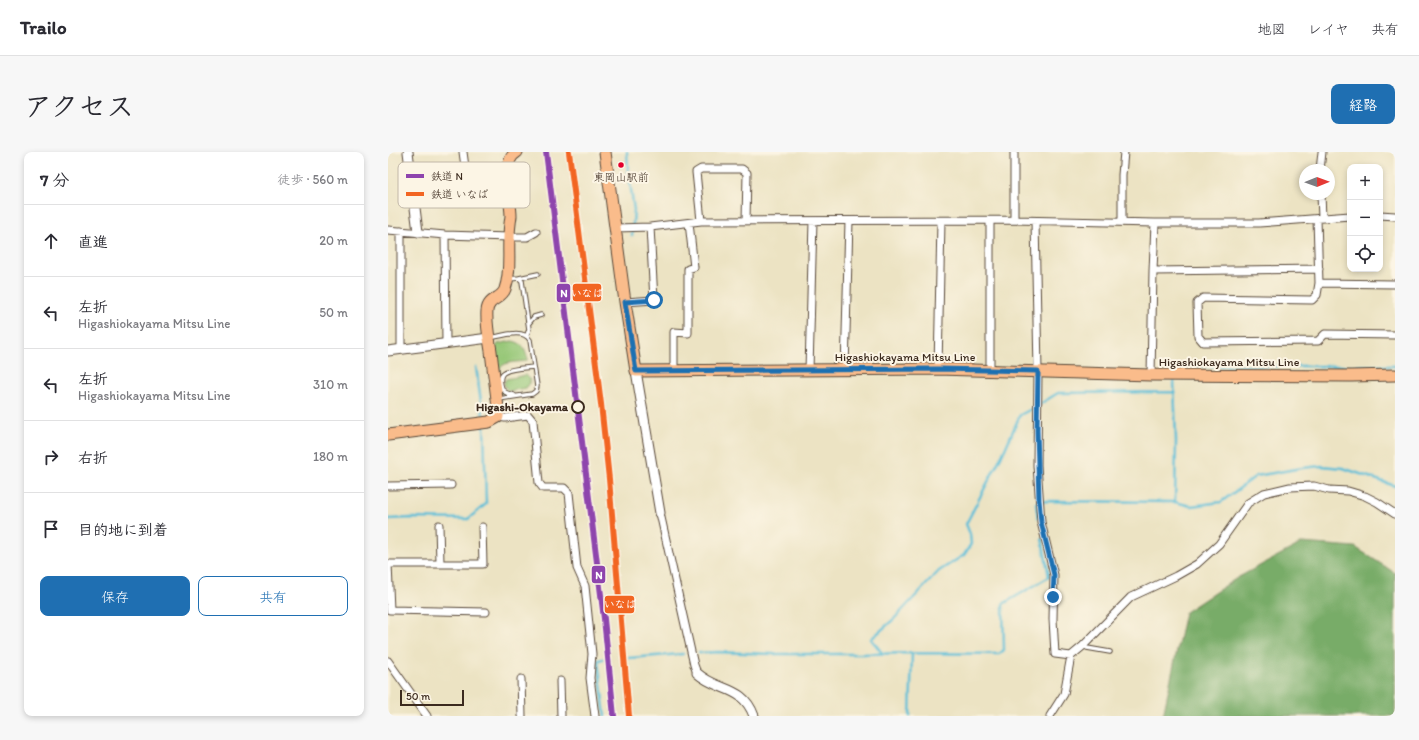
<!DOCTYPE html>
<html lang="ja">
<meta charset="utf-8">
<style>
:root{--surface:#fff;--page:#f7f7f7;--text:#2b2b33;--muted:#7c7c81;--line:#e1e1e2;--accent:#1f6fb2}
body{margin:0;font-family:Itim,"Klee One",sans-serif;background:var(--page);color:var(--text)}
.controls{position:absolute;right:12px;top:12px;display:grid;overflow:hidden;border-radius:8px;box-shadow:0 2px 6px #0003}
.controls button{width:36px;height:36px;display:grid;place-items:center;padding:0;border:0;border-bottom:1px solid var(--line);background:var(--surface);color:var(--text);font:20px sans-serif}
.compass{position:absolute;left:911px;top:12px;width:36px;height:36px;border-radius:50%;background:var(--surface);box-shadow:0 2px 6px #0003;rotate:89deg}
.scale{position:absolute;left:12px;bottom:10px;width:64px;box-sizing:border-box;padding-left:4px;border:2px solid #3b2a1e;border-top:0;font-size:11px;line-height:14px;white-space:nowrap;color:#3b2a1e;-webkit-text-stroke:3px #fcf5e5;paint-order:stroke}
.stop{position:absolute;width:12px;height:12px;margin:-9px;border:3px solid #1f6fb2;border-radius:50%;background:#fff}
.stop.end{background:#1f6fb2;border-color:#fff;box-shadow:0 1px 4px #0008}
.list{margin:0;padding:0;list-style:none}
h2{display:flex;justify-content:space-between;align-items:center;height:52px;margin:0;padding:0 16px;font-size:17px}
h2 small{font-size:13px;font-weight:400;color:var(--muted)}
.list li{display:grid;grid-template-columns:26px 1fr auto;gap:12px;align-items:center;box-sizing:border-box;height:72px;padding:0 16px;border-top:1px solid var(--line)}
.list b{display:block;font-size:15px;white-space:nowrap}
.list p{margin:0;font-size:13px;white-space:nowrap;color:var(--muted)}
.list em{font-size:13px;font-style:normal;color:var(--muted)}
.actions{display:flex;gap:8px;padding:12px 16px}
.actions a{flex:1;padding:9px 0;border:1px solid var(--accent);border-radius:8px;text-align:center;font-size:14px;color:var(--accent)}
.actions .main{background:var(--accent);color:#fff}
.icon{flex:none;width:22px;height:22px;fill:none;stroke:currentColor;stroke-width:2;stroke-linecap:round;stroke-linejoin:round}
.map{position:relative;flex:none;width:1007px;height:564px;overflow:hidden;border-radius:8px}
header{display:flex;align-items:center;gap:24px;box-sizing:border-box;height:56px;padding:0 20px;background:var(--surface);border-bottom:1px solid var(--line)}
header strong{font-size:19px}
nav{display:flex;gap:22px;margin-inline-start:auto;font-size:14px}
.intro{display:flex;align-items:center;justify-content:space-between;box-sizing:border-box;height:96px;padding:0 24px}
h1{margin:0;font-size:28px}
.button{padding:10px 18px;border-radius:8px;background:var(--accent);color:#fff;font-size:14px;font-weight:700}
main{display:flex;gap:24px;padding:0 24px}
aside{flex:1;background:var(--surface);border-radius:8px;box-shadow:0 2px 6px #0003}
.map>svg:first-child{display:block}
.green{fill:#96c777;stroke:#68784a}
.forest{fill:#78ac68;stroke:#5a6b43}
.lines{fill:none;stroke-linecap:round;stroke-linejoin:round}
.stream{stroke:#5abed8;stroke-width:2.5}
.service-casing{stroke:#564637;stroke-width:5.5}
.minor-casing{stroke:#564637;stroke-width:9}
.tertiary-casing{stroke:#564637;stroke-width:11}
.primary-casing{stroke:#564637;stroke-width:13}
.service{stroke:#fff;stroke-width:3.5}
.minor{stroke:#fff;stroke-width:7}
.tertiary{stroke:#fff;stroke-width:9}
.primary{stroke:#fabc8b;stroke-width:11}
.rail-1-casing{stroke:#fcf5e5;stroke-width:9}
.rail-2-casing{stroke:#fcf5e5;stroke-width:9}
.rail-1{stroke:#8e44ad;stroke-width:6}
.rail-2{stroke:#f26522;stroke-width:6}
.route{stroke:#1f6fb2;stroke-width:5}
.bus-dot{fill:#e4002b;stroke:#fcf5e5;stroke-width:1.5}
.stop-dot{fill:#fcf5e5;stroke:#3b2a1e;stroke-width:2}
.labels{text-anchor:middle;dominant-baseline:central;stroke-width:4;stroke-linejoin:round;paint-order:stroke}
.bus-label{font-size:11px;fill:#3b2a1e;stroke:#fcf5e5}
.street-label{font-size:12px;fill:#3b2a1e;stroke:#fcf5e5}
.stop-label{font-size:12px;font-weight:bold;fill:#3b2a1e;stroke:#fcf5e5;text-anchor:end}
.key{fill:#fcf5e5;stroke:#c2b8a9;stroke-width:1}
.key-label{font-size:11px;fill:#3b2a1e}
.line-badge{stroke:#fcf5e5;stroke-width:1.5}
.badge-label{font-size:11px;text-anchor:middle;font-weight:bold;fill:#fff}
</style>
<header>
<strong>Trailo</strong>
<nav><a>地図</a><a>レイヤ</a><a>共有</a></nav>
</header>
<div class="intro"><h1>アクセス</h1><a class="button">経路</a></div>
<main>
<aside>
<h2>7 分<small>徒歩 · 560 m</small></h2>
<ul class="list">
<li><svg class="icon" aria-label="ahead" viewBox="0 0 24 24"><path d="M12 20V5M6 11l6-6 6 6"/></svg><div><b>直進</b></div><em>20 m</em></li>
<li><svg class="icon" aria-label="left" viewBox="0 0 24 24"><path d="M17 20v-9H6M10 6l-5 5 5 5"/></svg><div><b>左折</b><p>Higashiokayama Mitsu Line</p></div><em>50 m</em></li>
<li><svg class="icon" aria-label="left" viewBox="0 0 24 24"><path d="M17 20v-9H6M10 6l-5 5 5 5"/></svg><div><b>左折</b><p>Higashiokayama Mitsu Line</p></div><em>310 m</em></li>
<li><svg class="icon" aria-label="right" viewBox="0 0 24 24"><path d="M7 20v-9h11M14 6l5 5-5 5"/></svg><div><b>右折</b></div><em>180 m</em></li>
<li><svg class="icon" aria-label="arrive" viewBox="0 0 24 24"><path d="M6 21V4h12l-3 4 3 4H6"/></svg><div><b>目的地に到着</b></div></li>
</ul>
<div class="actions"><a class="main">保存</a><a>共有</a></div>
</aside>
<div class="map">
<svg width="1007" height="564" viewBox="0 0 1007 564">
<rect width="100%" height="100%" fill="#fcf5e5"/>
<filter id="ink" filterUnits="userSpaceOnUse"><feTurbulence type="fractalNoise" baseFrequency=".025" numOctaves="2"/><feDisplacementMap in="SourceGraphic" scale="8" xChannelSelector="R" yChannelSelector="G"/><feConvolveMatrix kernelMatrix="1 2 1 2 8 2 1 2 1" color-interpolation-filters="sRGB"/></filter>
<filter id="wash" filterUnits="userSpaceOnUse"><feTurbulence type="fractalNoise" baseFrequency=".012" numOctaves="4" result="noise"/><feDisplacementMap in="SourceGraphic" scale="16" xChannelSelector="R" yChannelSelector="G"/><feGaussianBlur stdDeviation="0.9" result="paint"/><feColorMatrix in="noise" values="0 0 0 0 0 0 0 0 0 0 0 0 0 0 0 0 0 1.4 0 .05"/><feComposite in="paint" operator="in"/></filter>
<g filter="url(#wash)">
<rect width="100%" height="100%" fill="#ece3c3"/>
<path class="green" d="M124 189C136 191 136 197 140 207L138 209C124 211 109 208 110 227 111 233 112 237 116 242H114L110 239 105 198 110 192Z
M138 223 142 227V231L138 236 121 239C117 236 114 232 118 227Z"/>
<path class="forest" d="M914 391 967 395 1007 421V564H775L797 460 849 426Z"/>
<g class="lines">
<path class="stream" d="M239 0 240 17 246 58 244 84
M88 215 95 264
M788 215V214H1007
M786 228 788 289 787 350
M652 252 670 241 786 240
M650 366 648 351 653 349 787 350 803 354 833 350 868 324 914 316 933 314 955 316 1007 334
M0 367 24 366 80 367 98 352 96 274
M311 501 329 500 385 502H475L524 501 611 502 616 498 615 452 661 425 654 386
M495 502 483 487 506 467 551 419 576 403 583 392 582 382 578 372 617 297 632 263 647 255
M240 506 295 502
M215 507 210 508 217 564
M522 564 524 501"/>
</g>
</g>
<g filter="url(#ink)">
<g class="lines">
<defs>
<path id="service" d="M131 126 150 122
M121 127 131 126 134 129 141 177 139 183
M141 171 146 165 153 163
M102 186C114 184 135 176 142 188L149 234 148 239 144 242 111 247
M126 243C123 242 120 242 117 240 112 236 110 223 117 220 124 216 138 216 146 215
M696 494 699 496 722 500"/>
<path id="minor" d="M75 0 80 37 85 41 120 36
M932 18 934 0
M933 42 934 66
M992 63 1007 64
M929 67 931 131 929 143 924 148 815 146 809 151 810 184 815 190 930 189 937 182 1007 183
M626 68V0
M313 69 308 20 313 17H354L359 21 358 69
M647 69 650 219 649 313 653 370 666 423 665 467 667 502 683 504
M734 70V23L736 0
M767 71 765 119 931 117
M228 76 262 75 313 69 626 68 767 71H871L962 64
M0 78 57 83 121 85H139L148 80
M13 79V197
M57 83 58 191
M931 131 1007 132
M237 150 266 148 262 75
M550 217 553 69
M286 218V180L300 181V117L306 115 301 71
M421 218 425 69
M457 218 461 69
M602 218V69
M763 223 765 119
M110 265 117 266 140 263 145 269 151 331 155 336H176L181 341 189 416 197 434 204 502 202 526 207 564
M0 334 63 333
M272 361 306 513 309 521
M51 373 52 411
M0 412 2 458 98 460
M0 412H95L94 375
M0 509 39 564
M133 527 134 564
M172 529 173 564
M662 564 676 542 683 504 695 494 743 445 788 424 809 412 831 392 860 351 876 341 902 335 926 334 941 338 960 339 977 344 989 350 1007 362"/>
<path id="tertiary" d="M20 0 30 80
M0 199 101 186
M248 219 272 361
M309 521C330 540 355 533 366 564"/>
<path id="primary" d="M217 0 237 150 248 219 550 217 763 223 963 224 1007 223
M0 283 101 270 110 265V256C108 237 105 218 103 199 101 186 98 172 99 159 100 146 114 147 117 137 123 120 120 102 121 85 121 78 122 71 123 64 123 46 111 10 129 0"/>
</defs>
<use href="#service" class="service-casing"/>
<use href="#minor" class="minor-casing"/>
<use href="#tertiary" class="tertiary-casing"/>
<use href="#primary" class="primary-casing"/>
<use href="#service" class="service"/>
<use href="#minor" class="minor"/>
<use href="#tertiary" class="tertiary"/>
<use href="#primary" class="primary"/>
<defs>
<path id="rail-1" d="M158 0 216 467 226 564"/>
<path id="rail-2" d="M181 0 213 252 221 327 241 564"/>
</defs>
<use href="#rail-1" class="rail-1-casing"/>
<use href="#rail-2" class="rail-2-casing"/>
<use href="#rail-1" class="rail-1"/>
<use href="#rail-2" class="rail-2"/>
</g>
</g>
<g class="lines" filter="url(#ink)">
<path class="route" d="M266 148 237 150 248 219 550 217 650 219 649 278 651 348 653 370 666 423 665 445"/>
</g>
<circle class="bus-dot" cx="233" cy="13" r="3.5"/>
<circle class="stop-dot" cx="190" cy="255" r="6"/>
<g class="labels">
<g class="bus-label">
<text x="233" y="25">東岡山駅前</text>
</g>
<g class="street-label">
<text x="517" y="205">Higashiokayama Mitsu Line</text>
<text x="841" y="210">Higashiokayama Mitsu Line</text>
</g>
<g class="stop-label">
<text x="180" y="255">Higashi-Okayama</text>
</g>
</g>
<rect x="10" y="10" width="132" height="46" rx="6" class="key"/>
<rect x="18" y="22" width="18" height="4" fill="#8e44ad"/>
<rect x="18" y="40" width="18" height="4" fill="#f26522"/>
<g class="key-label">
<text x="43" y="28">鉄道 N</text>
<text x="43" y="46">鉄道 いなば</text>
</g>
<g class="line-badge">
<rect x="184" y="131" width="30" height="19" rx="4" fill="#f26522"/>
<rect x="168" y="131" width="15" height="20" rx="4" fill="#8e44ad"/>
<rect x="203" y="413" width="15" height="19" rx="4" fill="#8e44ad"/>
<rect x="216" y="443" width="31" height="19" rx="4" fill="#f26522"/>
</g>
<g class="badge-label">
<text x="199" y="145">いなば</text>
<text x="176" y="145">N</text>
<text x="211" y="427">N</text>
<text x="232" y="456">いなば</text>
</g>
</svg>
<div class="controls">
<button>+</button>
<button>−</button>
<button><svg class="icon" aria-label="locate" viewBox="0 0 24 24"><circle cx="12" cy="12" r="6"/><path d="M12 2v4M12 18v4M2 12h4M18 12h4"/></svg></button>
</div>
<svg class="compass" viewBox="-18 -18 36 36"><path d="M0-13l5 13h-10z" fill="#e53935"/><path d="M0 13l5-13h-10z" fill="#7c7c81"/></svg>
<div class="scale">50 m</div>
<div class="stop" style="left:266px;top:148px"></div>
<div class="stop end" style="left:665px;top:445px"></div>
</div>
</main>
